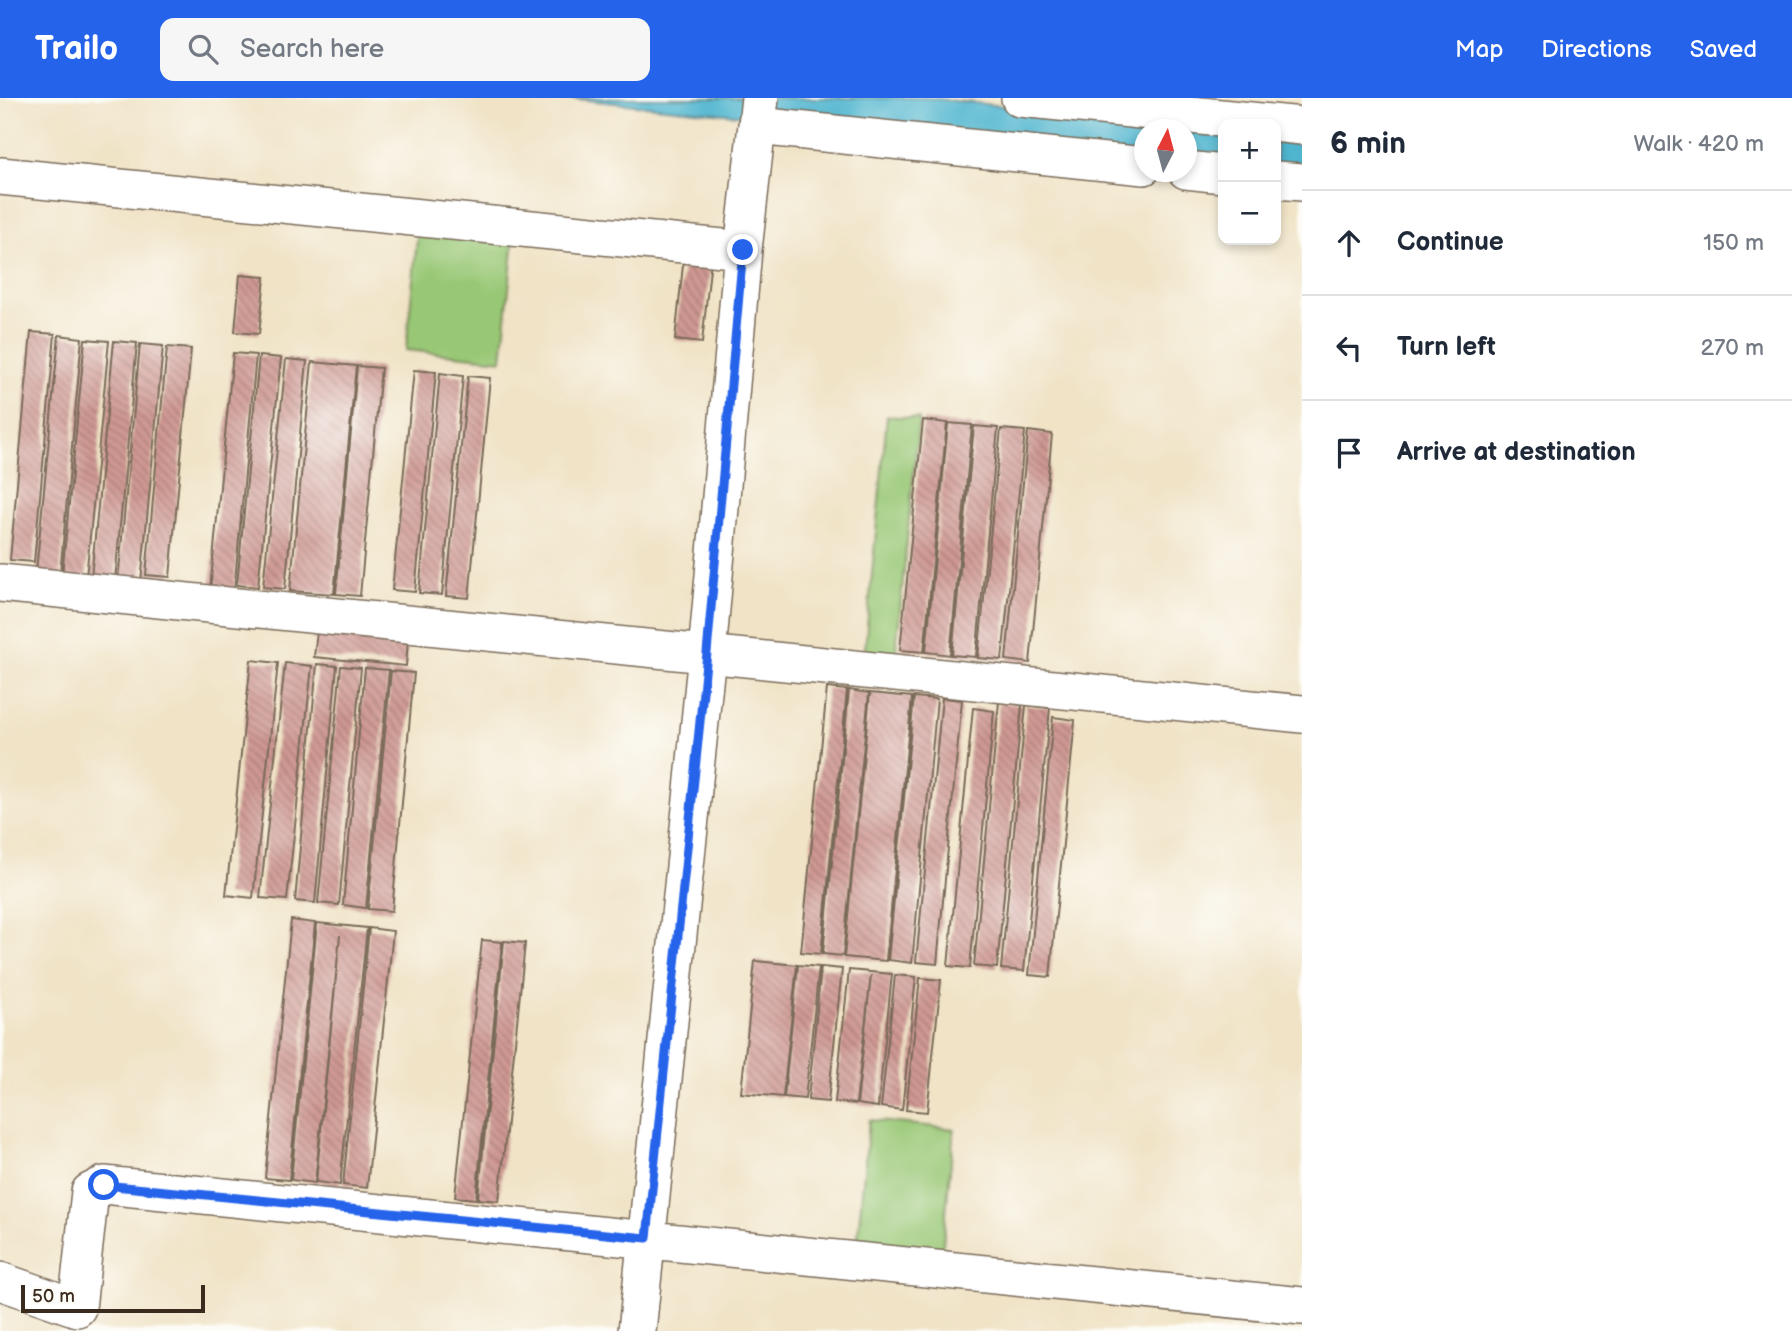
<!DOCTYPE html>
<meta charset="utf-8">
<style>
:root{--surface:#fff;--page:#f6f6f7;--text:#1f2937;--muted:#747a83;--line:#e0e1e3;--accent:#2563eb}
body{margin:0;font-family:"Balsamiq Sans",sans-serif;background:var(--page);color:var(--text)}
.controls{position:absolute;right:21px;top:21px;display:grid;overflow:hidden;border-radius:14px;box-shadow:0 4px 10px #0003}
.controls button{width:63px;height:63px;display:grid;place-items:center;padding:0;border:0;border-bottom:2px solid var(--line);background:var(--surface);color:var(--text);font:35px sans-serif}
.compass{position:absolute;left:1134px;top:21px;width:63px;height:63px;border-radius:50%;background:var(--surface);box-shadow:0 4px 10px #0003;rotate:6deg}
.scale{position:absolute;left:21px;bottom:18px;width:184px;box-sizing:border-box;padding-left:7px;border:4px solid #3b2a1e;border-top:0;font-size:19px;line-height:24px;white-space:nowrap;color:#3b2a1e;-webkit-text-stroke:5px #fdfcf7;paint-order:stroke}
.stop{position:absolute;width:21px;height:21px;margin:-16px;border:5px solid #2563eb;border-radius:50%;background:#fff}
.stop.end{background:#2563eb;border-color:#fff;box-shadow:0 2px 7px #0008}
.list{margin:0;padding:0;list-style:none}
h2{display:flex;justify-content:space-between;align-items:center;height:91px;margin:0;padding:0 28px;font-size:30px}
h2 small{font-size:23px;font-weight:400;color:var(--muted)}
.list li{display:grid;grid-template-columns:46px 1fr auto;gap:21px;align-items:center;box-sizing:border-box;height:105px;padding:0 28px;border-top:2px solid var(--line)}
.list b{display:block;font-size:26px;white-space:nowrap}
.list em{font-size:23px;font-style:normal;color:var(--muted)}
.icon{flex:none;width:38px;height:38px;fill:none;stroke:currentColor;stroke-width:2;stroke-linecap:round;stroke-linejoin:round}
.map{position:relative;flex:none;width:1302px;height:1233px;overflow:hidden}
header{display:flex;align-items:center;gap:42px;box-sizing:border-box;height:98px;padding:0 35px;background:var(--accent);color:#fff}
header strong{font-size:33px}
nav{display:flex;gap:38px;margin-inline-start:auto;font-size:24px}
.search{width:490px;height:63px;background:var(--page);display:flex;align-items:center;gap:18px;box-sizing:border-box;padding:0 24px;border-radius:14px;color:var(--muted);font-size:26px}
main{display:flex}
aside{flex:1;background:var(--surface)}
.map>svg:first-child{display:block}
.grass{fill:#98c775;stroke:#6a784a;stroke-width:2}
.water{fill:#50b5cf;stroke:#467076;stroke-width:2}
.building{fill:url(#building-back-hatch)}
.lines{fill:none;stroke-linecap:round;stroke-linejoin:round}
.minor-casing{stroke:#7a6b59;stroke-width:40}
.minor{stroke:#fff;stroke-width:37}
.route{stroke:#2563eb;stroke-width:9}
</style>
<header>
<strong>Trailo</strong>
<div class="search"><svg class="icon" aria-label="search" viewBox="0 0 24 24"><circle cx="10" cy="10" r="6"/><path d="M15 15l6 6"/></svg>Search here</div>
<nav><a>Map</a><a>Directions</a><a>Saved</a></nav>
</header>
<main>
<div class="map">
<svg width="1302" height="1233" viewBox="0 0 1302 1233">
<defs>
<pattern id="building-back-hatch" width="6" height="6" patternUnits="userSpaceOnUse" patternTransform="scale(1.75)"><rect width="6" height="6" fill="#cf9893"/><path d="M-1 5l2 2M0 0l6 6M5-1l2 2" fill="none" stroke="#a97c77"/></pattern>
</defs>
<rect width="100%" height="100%" fill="#fdfcf7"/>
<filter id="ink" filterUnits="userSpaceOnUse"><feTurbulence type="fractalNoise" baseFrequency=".0143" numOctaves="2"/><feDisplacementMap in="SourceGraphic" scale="14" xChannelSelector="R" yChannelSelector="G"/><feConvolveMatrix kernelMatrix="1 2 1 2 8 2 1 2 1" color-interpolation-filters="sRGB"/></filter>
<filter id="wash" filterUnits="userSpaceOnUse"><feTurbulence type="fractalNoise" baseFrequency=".00686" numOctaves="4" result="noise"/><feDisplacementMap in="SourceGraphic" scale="28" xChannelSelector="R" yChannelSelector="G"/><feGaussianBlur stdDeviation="1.57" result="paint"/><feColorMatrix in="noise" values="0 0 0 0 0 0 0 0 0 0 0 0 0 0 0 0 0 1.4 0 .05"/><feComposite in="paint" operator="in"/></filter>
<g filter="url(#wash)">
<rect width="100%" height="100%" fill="#f0e3c6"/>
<path class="grass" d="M418 131 514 140 502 262 406 252Z
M887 318 919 321 895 563 864 560Z
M869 1022 954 1031 942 1156 857 1148Z"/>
<path class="water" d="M565 0H927L1223 30V66L1187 63 1186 32H1144V58Z
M1276 36 1302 38V74L1276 72Z"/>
<g id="blocks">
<path class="building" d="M684 158 711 161 702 245 675 242Z
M240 177 265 179 259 236 235 234Z
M31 234 55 236 34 464 10 462Z
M59 237 82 240 60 477 36 474Z
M85 241 109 243 86 480 62 478Z
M114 243 137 245 115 482 91 480Z
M140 246 163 248 141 485 118 483Z
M167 249 191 251 170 479 146 477Z
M233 255 256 257 234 494 210 492Z
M259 258 281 260 258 489 237 487Z
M286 261 307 263 285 491 263 489Z
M312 264 356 268 334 496 290 493Z
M357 268 381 270 360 498 336 496Z
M414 272 436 274 415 494 392 492Z
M440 275 463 278 442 497 419 495Z
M468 278 490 280 469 500 446 498Z
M923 322 947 325 924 554 900 552Z
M948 325 972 327 950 557 926 554Z
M974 328 998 330 976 559 952 557Z
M1001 331 1025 333 1002 562 978 560Z
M1028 333 1052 336 1030 565 1006 562Z
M317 533 408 542 406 568 314 559Z
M251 562 278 565 253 800 226 797Z
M285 565 312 568 287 802 260 800Z
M317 566 337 568 315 805 295 803Z
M341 568 361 570 339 807 318 805Z
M365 570 389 572 366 810 343 807Z
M391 573 414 575 392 813 368 811Z
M827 590 847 592 821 856 801 854Z
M849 592 869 595 843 858 823 856Z
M870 595 912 599 886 863 844 859Z
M914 599 937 601 912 865 888 862Z
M942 600 962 602 937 866 916 864Z
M999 604 1022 607 997 870 974 868Z
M1026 607 1050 610 1024 873 1001 871Z
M973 610 994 613 970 870 948 868Z
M1053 619 1075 622 1050 879 1029 877Z
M291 822 315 825 289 1082 265 1080Z
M317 825 367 830 340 1087 316 1084 340 837 315 1085 291 1082Z
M369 830 393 833 367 1090 343 1087Z
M482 842 502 844 476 1101 455 1099Z
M504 843 525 845 499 1103 478 1101Z
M755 863 797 867 783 999 741 995Z
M798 867 819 869 805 1001 784 999Z
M821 869 842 871 828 1004 808 1002Z
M849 872 892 876 878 1009 857 1006 871 877 856 1006 835 1004Z
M895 877 916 879 902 1012 881 1009Z
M920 880 941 882 927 1014 906 1012Z"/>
</g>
</g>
<g filter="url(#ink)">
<use href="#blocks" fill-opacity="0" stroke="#7a6b59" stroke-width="2"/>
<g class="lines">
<defs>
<path id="minor" d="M1020 0 1302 28
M757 28 1144 68
M1186 72 1223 76
M0 78 743 152
M1276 82 1302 84
M0 485 1302 616
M0 1183 77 1210 90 1094 104 1087 1302 1208
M637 1233 707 556 743 152 760 0"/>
</defs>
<use href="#minor" class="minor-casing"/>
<use href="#minor" class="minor"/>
</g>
</g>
<g class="lines" filter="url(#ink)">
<path class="route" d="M104 1087 647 1140 707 555 743 152"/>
</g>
</svg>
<div class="controls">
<button>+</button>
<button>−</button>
</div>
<svg class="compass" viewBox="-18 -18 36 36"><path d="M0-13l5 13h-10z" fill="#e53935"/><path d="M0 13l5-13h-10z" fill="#747a83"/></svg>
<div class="scale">50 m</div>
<div class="stop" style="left:104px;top:1087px"></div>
<div class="stop end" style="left:743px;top:152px"></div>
</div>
<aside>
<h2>6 min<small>Walk · 420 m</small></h2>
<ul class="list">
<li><svg class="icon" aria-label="ahead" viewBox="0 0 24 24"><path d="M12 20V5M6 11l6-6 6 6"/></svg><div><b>Continue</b></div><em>150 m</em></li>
<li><svg class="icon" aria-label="left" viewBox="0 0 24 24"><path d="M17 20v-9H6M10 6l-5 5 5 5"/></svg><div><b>Turn left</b></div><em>270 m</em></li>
<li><svg class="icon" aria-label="arrive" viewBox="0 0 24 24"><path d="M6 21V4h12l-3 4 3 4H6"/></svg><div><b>Arrive at destination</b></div></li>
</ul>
</aside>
</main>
